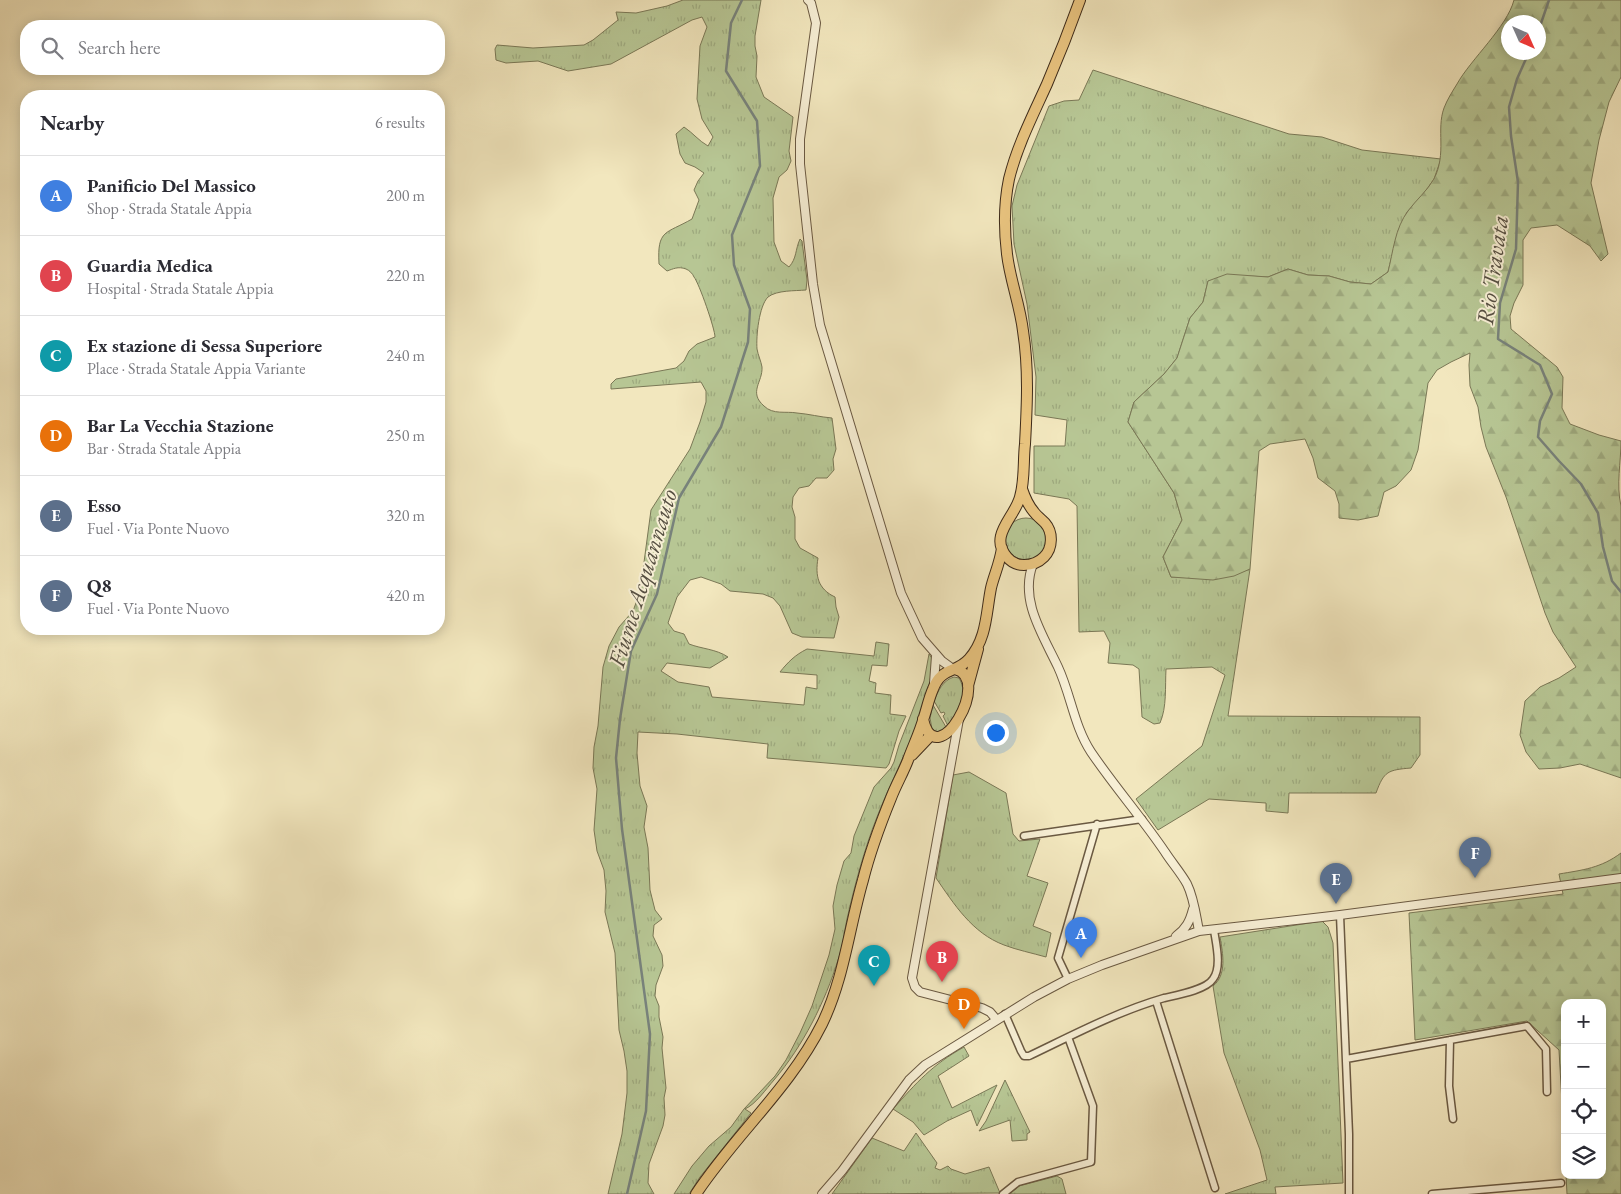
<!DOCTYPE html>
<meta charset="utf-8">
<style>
:root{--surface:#fff;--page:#f7f7f7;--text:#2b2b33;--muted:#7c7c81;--line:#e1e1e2;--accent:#8f2418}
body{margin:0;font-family:"EB Garamond",serif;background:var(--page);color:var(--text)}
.controls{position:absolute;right:15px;bottom:15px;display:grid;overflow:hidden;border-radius:10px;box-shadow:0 2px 12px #0003}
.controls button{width:45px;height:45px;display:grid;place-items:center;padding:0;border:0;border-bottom:1px solid var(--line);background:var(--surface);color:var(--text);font:25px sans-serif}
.compass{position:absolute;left:1501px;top:15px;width:45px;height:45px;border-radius:50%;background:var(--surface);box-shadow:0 2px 12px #0003;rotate:135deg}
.you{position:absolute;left:995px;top:732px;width:18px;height:18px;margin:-12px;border:4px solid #fff;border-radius:50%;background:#1a73e8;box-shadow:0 0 0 8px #1a73e833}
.badge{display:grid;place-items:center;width:32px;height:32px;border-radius:50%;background:var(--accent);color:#fff;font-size:16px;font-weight:700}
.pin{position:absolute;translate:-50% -41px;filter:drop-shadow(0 1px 2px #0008)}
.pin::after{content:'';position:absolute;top:26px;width:18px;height:15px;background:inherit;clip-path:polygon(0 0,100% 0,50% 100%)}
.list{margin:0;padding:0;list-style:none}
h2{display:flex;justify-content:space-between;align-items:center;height:65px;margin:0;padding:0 20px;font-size:21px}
h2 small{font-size:16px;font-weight:400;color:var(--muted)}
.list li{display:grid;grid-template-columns:32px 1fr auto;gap:15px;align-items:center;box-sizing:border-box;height:80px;padding:0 20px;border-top:1px solid var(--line)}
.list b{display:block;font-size:19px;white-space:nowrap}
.list p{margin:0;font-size:16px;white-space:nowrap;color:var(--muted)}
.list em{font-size:16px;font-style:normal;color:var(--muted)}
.icon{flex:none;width:28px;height:28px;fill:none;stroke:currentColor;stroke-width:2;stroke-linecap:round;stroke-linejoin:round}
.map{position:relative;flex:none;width:1621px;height:1194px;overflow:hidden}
.search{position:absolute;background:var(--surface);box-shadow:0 2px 12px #0003;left:20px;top:20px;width:425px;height:55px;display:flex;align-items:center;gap:12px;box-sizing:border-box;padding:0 18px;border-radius:20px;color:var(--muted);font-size:19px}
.panel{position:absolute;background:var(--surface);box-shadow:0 2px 12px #0003;left:20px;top:90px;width:425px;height:545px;border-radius:20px}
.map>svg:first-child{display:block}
.grass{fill:url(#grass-tufts);stroke:#7a7856}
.forest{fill:url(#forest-firs);stroke:#7a7856;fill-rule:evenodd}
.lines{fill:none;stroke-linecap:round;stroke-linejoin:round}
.stream{stroke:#78827b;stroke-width:2.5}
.minor-casing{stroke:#6a5942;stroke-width:9}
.tertiary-casing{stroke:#6a5942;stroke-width:10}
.primary-casing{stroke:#3d2a19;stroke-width:12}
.minor{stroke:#f7efd5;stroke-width:6}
.tertiary{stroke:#f7efd5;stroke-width:8}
.primary{stroke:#e9c47f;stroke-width:10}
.labels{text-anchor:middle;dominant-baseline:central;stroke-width:4;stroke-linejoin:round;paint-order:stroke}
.water-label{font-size:24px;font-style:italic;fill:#564f42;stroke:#f7efd5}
</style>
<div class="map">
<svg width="1621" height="1194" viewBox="0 0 1621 1194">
<defs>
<pattern id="grass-tufts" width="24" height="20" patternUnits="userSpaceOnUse" patternTransform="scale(1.25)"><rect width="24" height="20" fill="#b7c694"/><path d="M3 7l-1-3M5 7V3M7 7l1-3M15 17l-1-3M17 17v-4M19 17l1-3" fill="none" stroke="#9eaa7f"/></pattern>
<pattern id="forest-firs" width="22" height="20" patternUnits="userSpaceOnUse" patternTransform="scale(1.25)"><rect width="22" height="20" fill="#b7c694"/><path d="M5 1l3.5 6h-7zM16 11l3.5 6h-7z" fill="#9eaa7f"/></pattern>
</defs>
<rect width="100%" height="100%" fill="#f2e7be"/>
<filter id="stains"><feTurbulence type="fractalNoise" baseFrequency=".004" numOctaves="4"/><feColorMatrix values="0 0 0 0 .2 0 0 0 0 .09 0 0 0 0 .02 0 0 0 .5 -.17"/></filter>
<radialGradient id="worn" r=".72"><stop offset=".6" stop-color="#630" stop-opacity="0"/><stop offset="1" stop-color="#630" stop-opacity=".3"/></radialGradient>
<path class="grass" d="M683 0H761L755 36V46L757 56 756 77 764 97 793 117 789 151 791 161 787 170 779 177 773 198 774 242 781 261 789 267C797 258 795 250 800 239L802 241 807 280 806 290C795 291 777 290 768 297 759 306 756 336 757 349 758 355 761 361 762 367 763 382 748 392 764 406 773 415 786 411 797 413 809 414 820 417 832 418L836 449 833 459 834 470 827 478H816L809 486 799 488 793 497 792 507 795 517V539L800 548 818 558C815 576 818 589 835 597L836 607 839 617 834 638 802 637 792 633 780 606 773 598 763 594 730 591 721 584 701 577 690 580 677 597 668 623 674 631 684 634 689 644C702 649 716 649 728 657L710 668 667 663 661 671 678 682 709 687 712 697 804 705 806 687 817 689V675L780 672C788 662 795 655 807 649L874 656 876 642 889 644 887 666 872 665 869 681 876 683 875 693 891 695 890 714 906 716 899 731 889 764 886 768 767 758 768 744 677 734 638 732 637 753 640 786 647 806 644 827 648 848 650 890 655 910 662 919 654 925 653 936 662 955 663 966 656 985 655 996 659 1006V1017L663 1037 662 1048 666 1088 664 1098 665 1115 663 1126 649 1164 648 1183 654 1194H608L622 1134 627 1093V1071L624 1051 619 1030 615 953 605 912 606 891 604 870 597 851 594 830 597 789 593 768 594 747 598 726 603 667 609 646 619 627 633 611 640 592 651 510 690 449 700 422 706 402V391L701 382 611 389V384L616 379 676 368 684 361 689 351 697 344 715 337C715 329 699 283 694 277 693 274 689 270 686 269 678 266 673 269 667 271L659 264C657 229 666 234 692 219L699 200 694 190 698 181 704 173 695 167 685 163 680 154 676 134 684 127C693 133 699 141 708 146L713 137 702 119 697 99 700 46 707 27 702 17 692 20 611 64 568 71 538 61 506 63 496 60 495 49 497 45 533 48 584 45 593 40 618 20 616 12 636 13 667 6Z
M1093 70 1289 134 1322 137 1362 150 1441 159 1434 179 1422 196 1407 212 1398 231 1388 272 1371 284 1350 282 1329 276 1308 275 1288 269 1268 277 1248 276 1208 281 1203 302 1190 318 1177 358 1164 374 1134 402 1128 422 1174 493 1182 520 1163 557 1171 577C1198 578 1225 579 1250 569L1228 716 1420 717V755L1411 768C1388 770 1384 771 1376 793H1289L1288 813 1266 811V803L1209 799 1158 830 1136 799 1202 746 1225 675 1212 667 1166 669C1165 687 1167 707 1160 723L1154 724 1142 717 1139 669 1133 665 1108 663 1110 643 1104 631 1079 632 1077 506 1069 499 1034 493V446H1065L1067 420 1035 415 1036 377 1027 304 1014 244 1012 206 1017 185 1049 106 1064 101 1079 100Z
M1005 539a21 21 0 1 1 42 0a21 21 0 1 1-42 0Z
M929 654 933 660C928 716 897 765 877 817 864 850 855 884 847 919 844 933 843 946 838 960 825 1002 803 1046 774 1080 766 1089 756 1104 745 1109L751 1113 700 1177 689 1194H674L692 1166 709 1146 731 1127 744 1109 775 1076 786 1060 800 1033 812 1006 829 955 835 929 833 906 837 885 844 861 851 853 854 836 874 787 891 768 894 762 899 745 924 681Z
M954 677 959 678C969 694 957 712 948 726L943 716 945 714 944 712 941 713 934 701C938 691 943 680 954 677Z
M933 705 946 727 939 733 932 729 930 718Z
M969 772 1006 793 1013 834 1019 841 1040 839 1027 876 1048 883 1033 926 1051 933 1046 957C1032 953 1017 950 1004 945 972 933 954 904 936 878L953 775Z
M1322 921 1328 927 1333 943 1343 1183 1275 1187 1276 1194H1225L1267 1180 1260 1150 1224 1053 1213 986C1227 975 1223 954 1220 937Z
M964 1047 969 1056 938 1076 952 1108 997 1085 977 1126 971 1110 947 1121 924 1135 913 1122 893 1109C917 1082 932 1065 964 1047Z
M1005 1080 1030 1132 1027 1134V1140L1012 1141 1010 1120 979 1131 986 1121Z
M916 1133 937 1163 935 1168 940 1170 948 1166 951 1169 965 1174 989 1167 1000 1193 832 1194 872 1138 904 1151Z
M1057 1176 1062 1179 1066 1194H1009L1019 1186Z"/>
<path class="forest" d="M1514 0H1621V77L1609 102 1599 140 1591 183 1608 254 1601 261 1590 246 1557 225 1531 228 1523 240V285L1514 303 1510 316 1511 329 1557 367 1563 377 1562 408 1570 424 1599 435 1621 441C1621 462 1616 485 1621 506V778L1580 764 1560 768 1539 769 1526 752 1520 735 1525 701 1540 687 1559 678 1576 667 1553 632 1545 613 1506 497 1486 447 1481 427 1478 407 1470 386 1469 365 1470 353 1451 362 1437 370 1428 383 1418 450 1411 470 1396 486 1384 492 1378 516 1358 520 1339 518V504L1335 491 1318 478 1313 458 1305 439 1270 444 1259 451 1250 569 1234 576 1213 580 1171 577 1163 557 1182 520 1174 493 1128 422 1134 402 1164 374 1177 358 1190 318 1203 302 1208 281 1227 274 1268 277 1288 269 1308 275 1329 276 1350 282 1371 284 1388 272C1393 252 1395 228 1408 211 1416 200 1427 191 1434 179 1447 153 1436 130 1444 108 1447 100 1452 92 1457 84 1471 59 1507 27 1514 0ZM1508 22H1538V52H1508Z
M1621 853V1194H1567L1566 1175H1602V1003H1565V1156L1559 1050 1527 1021 1415 1040 1409 913 1563 894 1559 874C1583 870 1601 868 1621 853Z"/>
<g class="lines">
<path class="stream" d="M1538 32 1549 0
M1529 52 1517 79 1509 107 1511 136 1518 182 1516 249 1500 303 1498 339 1540 365 1552 394 1540 421 1538 437 1559 461 1581 484 1598 513 1603 547 1612 581 1621 592
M627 1194 646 1111 650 1034 622 829 616 758 620 719 631 651 657 594 679 498 721 427 748 342 750 309 734 265 732 235 760 166 757 121 726 71 731 23 742 0"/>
<defs>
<path id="minor" d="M1024 836 1142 819
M1340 915 1349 1134V1194
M1068 979 1058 958 1097 824
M1156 1001 1215 1188
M1005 1014 1021 1051 1024 1056H1029C1073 1035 1116 1012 1164 998 1177 995 1206 990 1213 979 1222 967 1216 944 1214 930
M1450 1040 1449 1086 1453 1119
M1346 1059 1527 1026 1546 1049 1547 1092
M1003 1194 1018 1182 1091 1162 1093 1106 1068 1037
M1432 1194 1561 1183"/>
<path id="tertiary" d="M808 0 811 3 816 23 800 139V164L813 284 820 325 901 593 922 638 942 661 953 669
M1033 564C1019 600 1043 635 1058 667 1071 695 1074 726 1091 752 1114 786 1142 818 1165 852 1172 863 1181 873 1187 884 1194 898 1196 916 1199 931
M934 683 936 656
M959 719 912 978 915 987 920 992 982 1008 990 1012 996 1019
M1176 936C1186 929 1190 921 1193 909
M822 1194 842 1171 909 1080 925 1065 1034 997 1068 979 1102 965 1199 931 1340 915 1621 878"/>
<path id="primary" d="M1022 489C1025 498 1028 505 1034 512 1037 516 1041 519 1045 523 1053 532 1053 548 1044 557 1039 562 1031 565 1024 565 1017 565 1011 562 1007 557 988 536 1015 517 1020 497 1025 480 1023 461 1025 444 1027 406 1029 369 1023 331 1020 305 1010 280 1007 254 1004 229 1004 203 1009 179 1017 146 1033 115 1047 84 1059 56 1070 28 1080 0
M968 686 978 649
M923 719C936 777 994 677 955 669
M912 755 931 735
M696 1194C735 1135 790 1088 822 1024 844 979 849 928 863 880 870 852 880 825 891 798 896 785 903 773 908 760 913 746 920 732 924 717 927 708 929 698 933 689 941 667 957 673 969 659 987 639 986 613 991 588 994 575 1000 563 1002 548"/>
</defs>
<use href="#minor" class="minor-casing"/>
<use href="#tertiary" class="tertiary-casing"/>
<use href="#primary" class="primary-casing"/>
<use href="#minor" class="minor"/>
<use href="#tertiary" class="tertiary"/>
<use href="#primary" class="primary"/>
</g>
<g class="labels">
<g class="water-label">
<text transform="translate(1492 270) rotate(-82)">Rio Travata</text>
<text transform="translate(642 578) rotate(-73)">Fiume Acquannauto</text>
</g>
</g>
<rect width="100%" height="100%" filter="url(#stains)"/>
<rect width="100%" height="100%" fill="url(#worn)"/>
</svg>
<div class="controls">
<button>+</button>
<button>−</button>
<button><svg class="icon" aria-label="locate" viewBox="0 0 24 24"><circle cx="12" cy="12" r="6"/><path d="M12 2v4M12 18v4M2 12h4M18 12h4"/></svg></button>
<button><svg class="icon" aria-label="layers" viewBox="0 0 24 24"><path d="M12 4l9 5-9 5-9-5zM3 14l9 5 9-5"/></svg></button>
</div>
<svg class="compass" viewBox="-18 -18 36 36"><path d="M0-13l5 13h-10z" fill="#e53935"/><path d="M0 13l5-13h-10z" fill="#7c7c81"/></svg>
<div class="you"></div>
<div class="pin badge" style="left:1081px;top:958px;background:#3f7fe0">A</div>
<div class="pin badge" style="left:942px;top:982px;background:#e0444e">B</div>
<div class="pin badge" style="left:874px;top:986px;background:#0f9aa8">C</div>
<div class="pin badge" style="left:964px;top:1029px;background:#e8710a">D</div>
<div class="pin badge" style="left:1336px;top:904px;background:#5c6f8a">E</div>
<div class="pin badge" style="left:1475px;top:878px;background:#5c6f8a">F</div>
<div class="search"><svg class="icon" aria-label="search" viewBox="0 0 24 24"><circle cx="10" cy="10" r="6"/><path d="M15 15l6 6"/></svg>Search here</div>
<section class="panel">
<h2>Nearby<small>6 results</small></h2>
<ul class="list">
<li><span class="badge" style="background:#3f7fe0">A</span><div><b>Panificio Del Massico</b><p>Shop · Strada Statale Appia</p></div><em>200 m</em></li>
<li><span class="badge" style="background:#e0444e">B</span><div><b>Guardia Medica</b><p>Hospital · Strada Statale Appia</p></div><em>220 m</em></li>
<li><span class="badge" style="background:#0f9aa8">C</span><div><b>Ex stazione di Sessa Superiore</b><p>Place · Strada Statale Appia Variante</p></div><em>240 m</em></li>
<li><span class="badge" style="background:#e8710a">D</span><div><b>Bar La Vecchia Stazione</b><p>Bar · Strada Statale Appia</p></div><em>250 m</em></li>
<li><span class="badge" style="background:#5c6f8a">E</span><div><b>Esso</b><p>Fuel · Via Ponte Nuovo</p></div><em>320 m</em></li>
<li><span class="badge" style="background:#5c6f8a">F</span><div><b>Q8</b><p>Fuel · Via Ponte Nuovo</p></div><em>420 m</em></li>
</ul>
</section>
</div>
